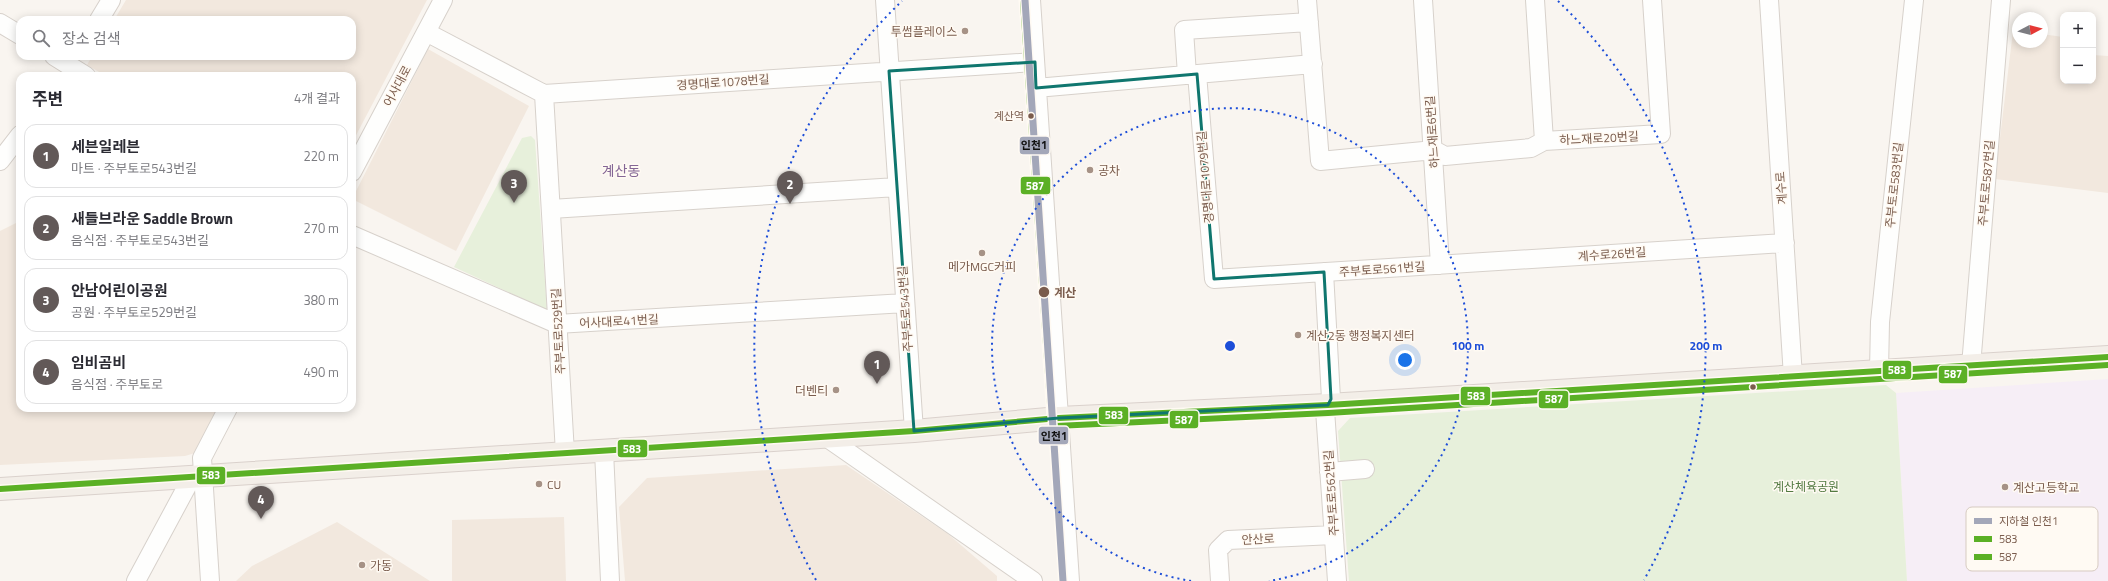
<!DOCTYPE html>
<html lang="ko">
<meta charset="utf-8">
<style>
:root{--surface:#fff;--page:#f2f2f3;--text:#2b2b33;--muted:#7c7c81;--line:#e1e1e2;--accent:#625958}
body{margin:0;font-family:"Titillium Web","Noto Sans KR",sans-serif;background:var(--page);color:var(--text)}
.controls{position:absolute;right:12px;top:12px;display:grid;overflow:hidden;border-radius:8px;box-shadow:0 2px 10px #0003}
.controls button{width:36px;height:36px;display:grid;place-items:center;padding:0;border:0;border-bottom:1px solid var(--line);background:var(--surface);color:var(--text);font:20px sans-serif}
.compass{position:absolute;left:2012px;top:12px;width:36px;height:36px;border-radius:50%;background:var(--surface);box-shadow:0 2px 10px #0003;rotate:83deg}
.you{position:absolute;left:1405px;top:360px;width:14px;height:14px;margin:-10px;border:3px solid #fff;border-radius:50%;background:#1a73e8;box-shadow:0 0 0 6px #1a73e833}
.badge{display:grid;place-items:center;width:26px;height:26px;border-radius:50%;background:var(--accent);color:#fff;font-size:13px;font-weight:700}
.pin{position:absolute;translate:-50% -33px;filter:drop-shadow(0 1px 2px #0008)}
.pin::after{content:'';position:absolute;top:21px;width:14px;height:12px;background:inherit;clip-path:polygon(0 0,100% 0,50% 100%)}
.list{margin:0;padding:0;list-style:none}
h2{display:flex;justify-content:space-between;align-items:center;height:52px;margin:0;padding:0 16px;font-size:17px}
h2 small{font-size:13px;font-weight:400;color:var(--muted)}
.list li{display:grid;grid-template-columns:26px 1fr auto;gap:12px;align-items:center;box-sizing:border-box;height:64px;margin:0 8px 8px;padding:0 8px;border:1px solid var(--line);border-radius:12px}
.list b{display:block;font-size:15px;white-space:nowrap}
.list p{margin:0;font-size:13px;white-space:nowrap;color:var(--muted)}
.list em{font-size:13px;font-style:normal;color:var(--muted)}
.icon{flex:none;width:22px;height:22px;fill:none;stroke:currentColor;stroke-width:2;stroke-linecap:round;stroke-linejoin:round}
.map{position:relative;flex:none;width:2108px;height:581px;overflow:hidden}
.search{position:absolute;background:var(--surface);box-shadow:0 2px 10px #0003;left:16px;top:16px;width:340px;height:44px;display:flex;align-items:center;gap:10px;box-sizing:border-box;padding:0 14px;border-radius:12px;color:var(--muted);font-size:15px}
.panel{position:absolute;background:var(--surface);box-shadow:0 2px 10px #0003;left:16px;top:72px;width:340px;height:340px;border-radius:12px}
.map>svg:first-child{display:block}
.residential{fill:#f2e8de}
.education{fill:#f6eef6}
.green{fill:#e7f0db}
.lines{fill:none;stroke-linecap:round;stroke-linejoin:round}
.minor-casing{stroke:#d7d1cb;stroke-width:20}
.major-casing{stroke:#dad1cc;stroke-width:24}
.minor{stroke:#fefefd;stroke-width:18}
.major{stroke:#f3eee8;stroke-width:22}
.bus-1-casing{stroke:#fffaf3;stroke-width:9}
.bus-2-casing{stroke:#fffaf3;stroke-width:9}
.bus-1{stroke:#5bb025;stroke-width:6}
.bus-2{stroke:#5bb025;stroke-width:6}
.metro-1-casing{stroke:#fffaf3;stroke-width:10}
.metro-1{stroke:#a3a7b9;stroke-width:7}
.marked{fill:none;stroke:#0f766e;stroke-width:3;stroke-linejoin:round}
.ring{fill:none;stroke:#1d4ed8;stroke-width:2;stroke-dasharray:2 4}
.poi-dot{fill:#a69286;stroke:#fffaf3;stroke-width:1.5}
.bus-dot{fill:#7a5c4d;stroke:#fffaf3;stroke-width:1.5}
.labels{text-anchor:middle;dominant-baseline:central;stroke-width:3;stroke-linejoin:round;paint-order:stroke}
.bus-label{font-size:11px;fill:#7a5c4d;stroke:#fffaf3;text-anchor:end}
.poi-label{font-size:12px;fill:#7a5c4d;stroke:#fffaf3;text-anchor:start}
.street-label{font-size:12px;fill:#7a5c4d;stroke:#fffaf3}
.stop-label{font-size:12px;font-weight:bold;fill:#7a5c4d;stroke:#fffaf3;text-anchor:start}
.park-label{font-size:12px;fill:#537a41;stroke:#fffaf3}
.quarter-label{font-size:14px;fill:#846695;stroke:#fffaf3}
.key{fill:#fffaf3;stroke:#d7cbc1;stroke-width:1}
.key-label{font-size:11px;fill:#7a5c4d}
.centre{fill:#1d4ed8;stroke:#fffaf3;stroke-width:2}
.ring-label{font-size:12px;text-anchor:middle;font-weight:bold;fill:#1d4ed8;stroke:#fffaf3;stroke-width:3;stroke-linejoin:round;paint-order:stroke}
.line-badge{stroke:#fffaf3;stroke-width:1.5}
.badge-label{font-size:11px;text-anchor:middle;font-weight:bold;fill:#fff}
.pale-badge-label{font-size:11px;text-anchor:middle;font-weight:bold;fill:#111}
</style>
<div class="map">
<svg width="2108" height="581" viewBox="0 0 2108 581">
<rect width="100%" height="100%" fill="#f9f5f0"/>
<path class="residential" d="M126 0H427L352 143V76H106L87 65 92 56H352V20H114Z
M2013 31H2018V42H2042V34L2063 37V81H2093V55L2108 56V193L1995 179Z
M428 49 529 106 456 251 352 199Z
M20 221V408H221L195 453 185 456 0 465V231Z
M846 465 948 534 997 576V581H625L619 507 647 478Z
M564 517 566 581H452V520Z
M337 522 430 581H236L252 566Z"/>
<path class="education" d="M2108 379V581H1907L1896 393Z"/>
<path class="green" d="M531 136 535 140 547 310 454 267 522 138Z
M1886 385 1896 393 1907 581H1349L1338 431 1350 418Z"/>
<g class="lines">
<defs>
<path id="minor" d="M885 0 914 431
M1031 0 1070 581
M1307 0 1320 161 1434 150 1445 156 1531 148 1544 141
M1423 0 1440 265
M1535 0 1544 141 1661 134 1652 0
M1769 0 1793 377
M99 20 111 0
M0 23 20 35
M426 32 544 94 1035 62
M54 56 86 76
M1197 74 1214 279 1785 243
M1187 75 1184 30 1309 22
M1036 88 1313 64
M544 94 565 453
M0 161 20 135
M352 172 443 0
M551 209 897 187
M352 235 557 324 905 303
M1324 272 1331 399 1325 410 1337 581
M1971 366 2001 0
M1879 371 1880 322 1914 0
M826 437 1033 581
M604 451 610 581
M1329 472 1365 469
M136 581 192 477
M210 581 202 458 228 408
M1220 581 1218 550 1228 540 1334 535"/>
<path id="major" d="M0 489 914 431 1059 418 1328 405 2108 357"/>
</defs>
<use href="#minor" class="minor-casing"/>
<use href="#major" class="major-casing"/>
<use href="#minor" class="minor"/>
<use href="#major" class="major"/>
<defs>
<path id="bus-1" d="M0 489 914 431 1059 418 1328 405 2108 357"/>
<path id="bus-2" d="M1023 1 1051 419 1056 426 1328 413 2108 365"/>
</defs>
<use href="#bus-1" class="bus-1-casing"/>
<use href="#bus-2" class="bus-2-casing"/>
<use href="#bus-1" class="bus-1"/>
<use href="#bus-2" class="bus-2"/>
<defs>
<path id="metro-1" d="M1025 0 1063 581"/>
</defs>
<use href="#metro-1" class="metro-1-casing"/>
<use href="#metro-1" class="metro-1"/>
</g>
<path class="marked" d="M1035 62 1036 88 1197 74 1214 279 1324 272 1331 399 1328 405 1059 418 914 431 889 71Z"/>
<g class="ring">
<path d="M1191 581A238 238 0 1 1 1269 581"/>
<path d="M816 580A476 476 0 0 1 902 1M1558 1A476 476 0 0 1 1644 580"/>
</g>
<g class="poi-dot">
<circle cx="965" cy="31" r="4"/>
<circle cx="1090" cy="170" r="4"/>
<circle cx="982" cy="253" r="4"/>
<circle cx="1298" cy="335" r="4"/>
<circle cx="836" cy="390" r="4"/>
<circle cx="539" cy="484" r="4"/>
<circle cx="2005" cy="487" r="4"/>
<circle cx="362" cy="565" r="4"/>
</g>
<g class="bus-dot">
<circle cx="1031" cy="116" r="3.5"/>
<circle cx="1044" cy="292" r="6"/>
<circle cx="1753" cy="387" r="3.5"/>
</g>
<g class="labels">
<g class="bus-label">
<text x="1024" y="116">계산역</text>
</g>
<g class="poi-label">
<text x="957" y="31" text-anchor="end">투썸플레이스</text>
<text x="1098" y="170">공차</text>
<text x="982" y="266" text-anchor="middle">메가MGC커피</text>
<text x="1306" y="335">계산2동 행정복지센터</text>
<text x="828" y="390" text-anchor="end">더벤티</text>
<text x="547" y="484">CU</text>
<text x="2013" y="487">계산고등학교</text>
<text x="370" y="565">가동</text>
</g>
<g class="street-label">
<text transform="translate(723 82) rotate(-4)">경명대로1078번길</text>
<text transform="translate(397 86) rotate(-62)">어사대로</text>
<text transform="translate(1432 132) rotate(-94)">하느재로6번길</text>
<text transform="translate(1599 138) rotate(-3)">하느재로20번길</text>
<text transform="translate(1205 177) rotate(-95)">경명대로1079번길</text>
<text transform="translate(1986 183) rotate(-85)">주부토로587번길</text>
<text transform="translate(1894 185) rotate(-84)">주부토로583번길</text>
<text transform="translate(1781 188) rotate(-94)">계수로</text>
<text transform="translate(1612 254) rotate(-4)">계수로26번길</text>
<text transform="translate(1382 269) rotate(-4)">주부토로561번길</text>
<text transform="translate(905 309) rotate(-94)">주부토로543번길</text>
<text transform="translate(619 321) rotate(-3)">어사대로41번길</text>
<text transform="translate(558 331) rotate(-93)">주부토로529번길</text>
<text transform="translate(1331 493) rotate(-94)">주부토로562번길</text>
<text transform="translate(1258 539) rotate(-3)">안산로</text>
</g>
<g class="stop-label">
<text x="1054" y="292">계산</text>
</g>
<g class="park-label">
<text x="1806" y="486">계산체육공원</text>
</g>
<g class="quarter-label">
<text x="621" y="170">계산동</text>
</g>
</g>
<rect x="1966" y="507" width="132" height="64" rx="6" class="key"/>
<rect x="1974" y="518" width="18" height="6" fill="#a3a7b9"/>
<rect x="1974" y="536" width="18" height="6" fill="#5bb025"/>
<rect x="1974" y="554" width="18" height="6" fill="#5bb025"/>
<g class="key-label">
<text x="1999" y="525">지하철 인천1</text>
<text x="1999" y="543">583</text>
<text x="1999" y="561">587</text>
</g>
<circle cx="1230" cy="346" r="6" class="centre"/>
<g class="ring-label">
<text x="1468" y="350">100 m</text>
<text x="1706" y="350">200 m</text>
</g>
<g class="line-badge">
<rect x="1019" y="136" width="31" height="19" rx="4" fill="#a3a7b9"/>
<rect x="1020" y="176" width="31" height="19" rx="4" fill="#5bb025"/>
<rect x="1882" y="360" width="30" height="20" rx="4" fill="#5bb025"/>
<rect x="1938" y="365" width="30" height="19" rx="4" fill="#5bb025"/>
<rect x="1460" y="386" width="31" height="20" rx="4" fill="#5bb025"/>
<rect x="1538" y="390" width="31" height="19" rx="4" fill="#5bb025"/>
<rect x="1098" y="406" width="31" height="19" rx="4" fill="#5bb025"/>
<rect x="1169" y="410" width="30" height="19" rx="4" fill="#5bb025"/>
<rect x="1038" y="426" width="31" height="19" rx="4" fill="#a3a7b9"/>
<rect x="617" y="439" width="31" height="19" rx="4" fill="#5bb025"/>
<rect x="196" y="466" width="30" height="19" rx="4" fill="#5bb025"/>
</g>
<g class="badge-label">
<text x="1035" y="190">587</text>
<text x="1897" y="374">583</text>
<text x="1953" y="378">587</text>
<text x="1476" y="400">583</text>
<text x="1554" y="403">587</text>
<text x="1114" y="419">583</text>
<text x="1184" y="424">587</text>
<text x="632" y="453">583</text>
<text x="211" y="479">583</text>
</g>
<g class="pale-badge-label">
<text x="1034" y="149">인천1</text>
<text x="1054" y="440">인천1</text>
</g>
</svg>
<div class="controls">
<button>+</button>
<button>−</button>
</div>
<svg class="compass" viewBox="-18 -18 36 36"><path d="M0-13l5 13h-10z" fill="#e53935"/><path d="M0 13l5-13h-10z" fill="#7c7c81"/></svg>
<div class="you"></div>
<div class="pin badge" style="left:877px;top:384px">1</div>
<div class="pin badge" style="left:790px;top:204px">2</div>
<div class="pin badge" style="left:514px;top:203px">3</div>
<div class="pin badge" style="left:261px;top:519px">4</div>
<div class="search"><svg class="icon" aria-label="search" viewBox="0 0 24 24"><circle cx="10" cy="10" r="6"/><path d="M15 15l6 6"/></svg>장소 검색</div>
<section class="panel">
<h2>주변<small>4개 결과</small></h2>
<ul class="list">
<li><span class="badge">1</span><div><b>세븐일레븐</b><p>마트 · 주부토로543번길</p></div><em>220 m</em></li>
<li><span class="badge">2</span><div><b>새들브라운 Saddle Brown</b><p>음식점 · 주부토로543번길</p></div><em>270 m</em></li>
<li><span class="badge">3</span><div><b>안남어린이공원</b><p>공원 · 주부토로529번길</p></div><em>380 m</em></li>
<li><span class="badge">4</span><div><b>임비곰비</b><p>음식점 · 주부토로</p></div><em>490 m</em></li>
</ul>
</section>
</div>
